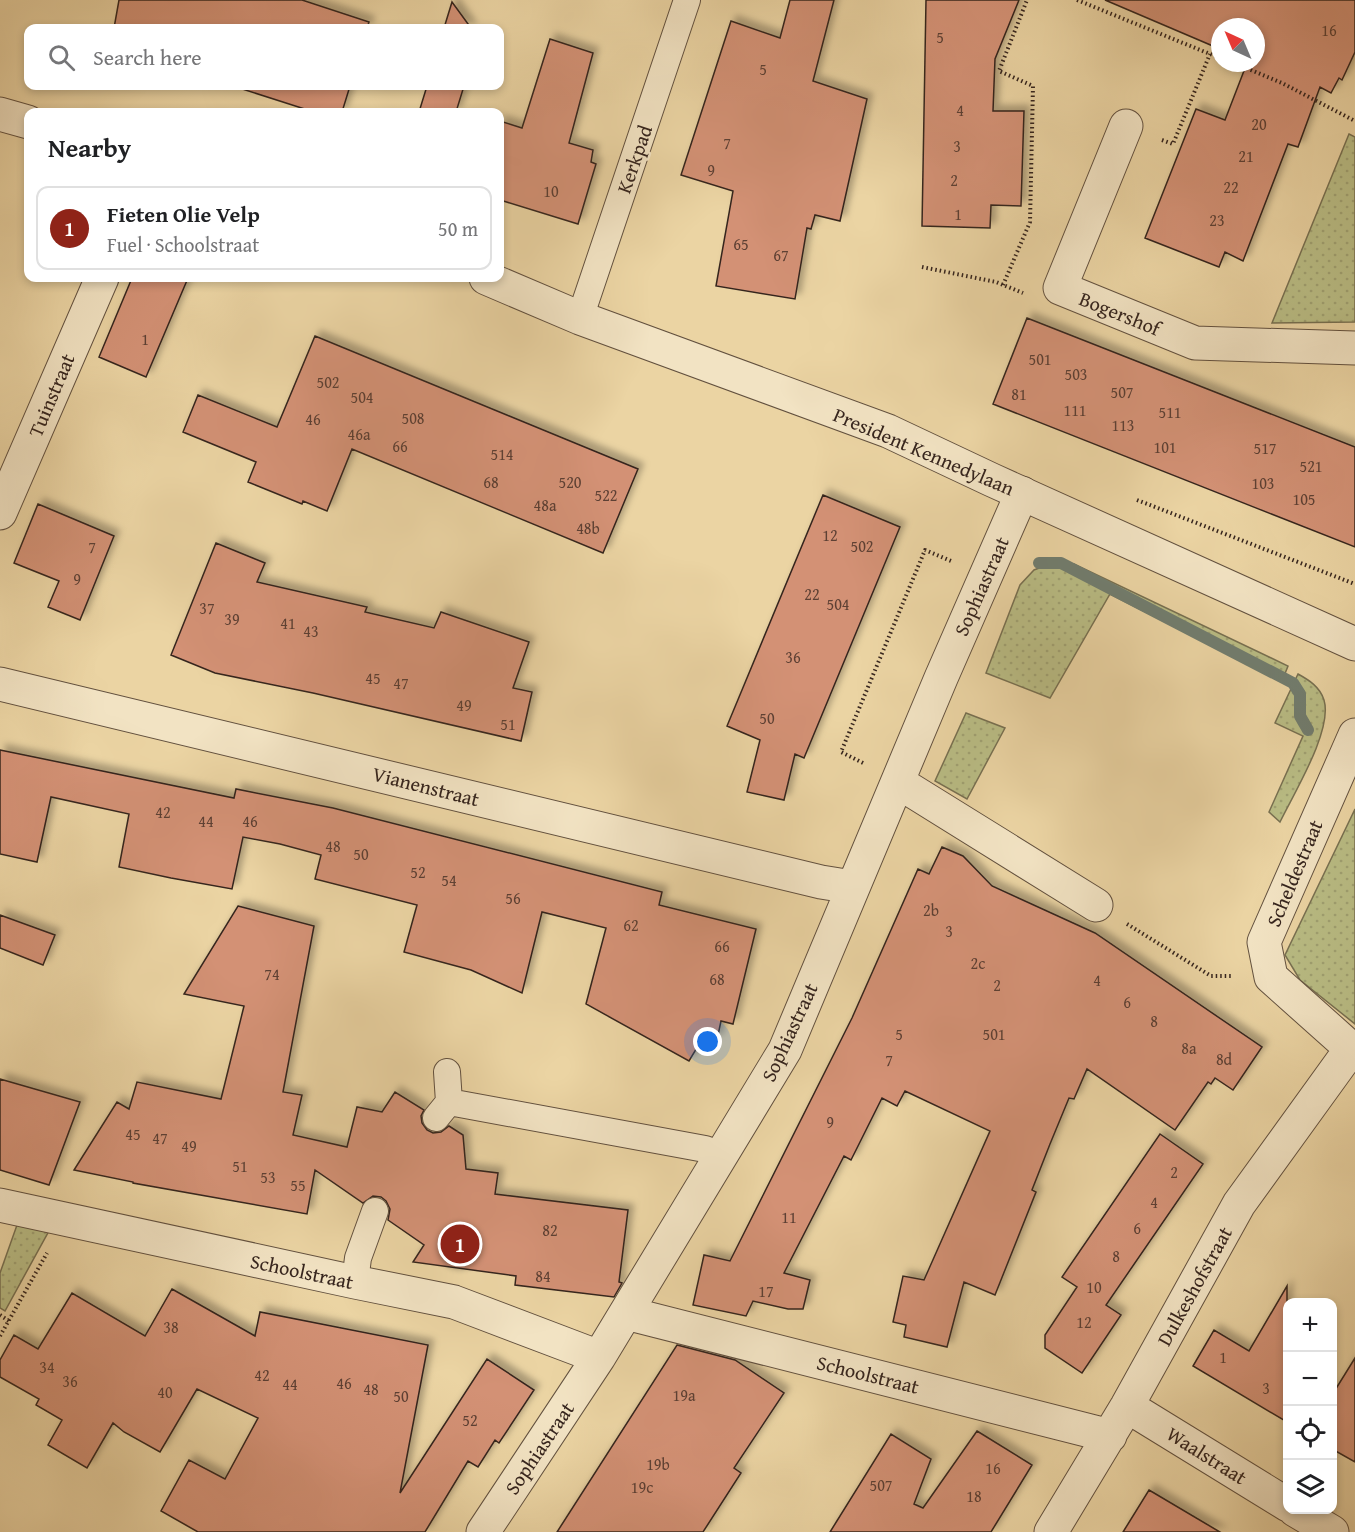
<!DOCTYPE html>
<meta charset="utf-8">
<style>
:root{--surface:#fff;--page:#f2f2f2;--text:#202124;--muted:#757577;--line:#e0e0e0;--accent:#8f2418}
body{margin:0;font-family:"Gentium Book Plus",serif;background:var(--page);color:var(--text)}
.controls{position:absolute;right:18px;bottom:18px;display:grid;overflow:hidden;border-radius:12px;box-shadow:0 3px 9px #0003}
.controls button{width:54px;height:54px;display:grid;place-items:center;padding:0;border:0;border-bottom:2px solid var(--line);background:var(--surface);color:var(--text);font:30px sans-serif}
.compass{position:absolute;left:1211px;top:18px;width:54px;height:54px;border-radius:50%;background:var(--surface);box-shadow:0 3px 9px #0003;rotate:316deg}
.you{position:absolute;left:708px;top:1042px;width:21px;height:21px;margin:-15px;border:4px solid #fff;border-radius:50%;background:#1a73e8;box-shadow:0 0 0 9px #1a73e833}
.badge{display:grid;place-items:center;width:39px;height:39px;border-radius:50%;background:var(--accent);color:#fff;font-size:20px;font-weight:700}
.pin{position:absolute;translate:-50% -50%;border:3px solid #fff;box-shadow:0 2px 6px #0006}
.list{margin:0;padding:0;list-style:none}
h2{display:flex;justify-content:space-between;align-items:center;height:78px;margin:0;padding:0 24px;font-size:26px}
h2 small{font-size:20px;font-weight:400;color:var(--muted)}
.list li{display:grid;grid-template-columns:39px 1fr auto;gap:18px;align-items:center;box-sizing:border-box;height:84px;margin:0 12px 12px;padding:0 12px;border:2px solid var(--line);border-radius:12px}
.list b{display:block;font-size:22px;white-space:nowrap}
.list p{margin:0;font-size:20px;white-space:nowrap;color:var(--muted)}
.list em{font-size:20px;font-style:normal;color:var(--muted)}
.icon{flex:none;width:33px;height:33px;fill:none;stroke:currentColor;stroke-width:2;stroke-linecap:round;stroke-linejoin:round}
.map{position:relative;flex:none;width:1355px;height:1532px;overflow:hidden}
.search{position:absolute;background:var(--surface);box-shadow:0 3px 9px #0003;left:24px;top:24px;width:480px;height:66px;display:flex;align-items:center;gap:15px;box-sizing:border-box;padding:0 21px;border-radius:12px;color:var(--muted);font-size:22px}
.panel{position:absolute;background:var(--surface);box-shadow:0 3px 9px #0003;left:24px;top:108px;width:480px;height:174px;border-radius:12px}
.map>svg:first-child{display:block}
.grass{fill:url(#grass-dots);stroke:#787051;stroke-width:1.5}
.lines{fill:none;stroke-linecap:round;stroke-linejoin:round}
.stream{stroke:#717d6f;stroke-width:12}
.building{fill:#d39175;stroke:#36251e;stroke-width:1.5;filter:url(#shadow)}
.service-casing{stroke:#63513f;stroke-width:28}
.minor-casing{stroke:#63513f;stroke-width:35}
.tertiary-casing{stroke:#63513f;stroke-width:35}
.path{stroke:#36251e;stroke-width:4;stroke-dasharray:1.5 3;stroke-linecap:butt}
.service{stroke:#f2e3c3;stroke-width:26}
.minor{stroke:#f2e3c3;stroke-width:33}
.tertiary{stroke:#f2e3c3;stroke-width:33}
.labels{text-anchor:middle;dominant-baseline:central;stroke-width:5;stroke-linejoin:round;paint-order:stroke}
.number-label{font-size:16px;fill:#5d4034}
.street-label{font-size:20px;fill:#36251e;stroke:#f2e3c3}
</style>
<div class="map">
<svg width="1355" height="1532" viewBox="0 0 1355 1532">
<defs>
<pattern id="grass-dots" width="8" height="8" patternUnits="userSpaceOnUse" patternTransform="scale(1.5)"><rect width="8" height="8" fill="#b9bc84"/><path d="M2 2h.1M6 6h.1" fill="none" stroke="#a0a172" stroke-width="1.8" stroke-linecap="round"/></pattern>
<filter id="shadow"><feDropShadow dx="5.5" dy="-5.5" stdDeviation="3" flood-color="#0004"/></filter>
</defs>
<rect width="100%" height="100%" fill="#ebd4a3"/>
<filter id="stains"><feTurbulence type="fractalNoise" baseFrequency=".00333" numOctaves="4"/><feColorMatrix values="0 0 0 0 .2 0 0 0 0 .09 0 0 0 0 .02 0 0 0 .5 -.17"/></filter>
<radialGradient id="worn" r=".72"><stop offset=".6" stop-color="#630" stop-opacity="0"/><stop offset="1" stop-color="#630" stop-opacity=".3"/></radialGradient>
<path class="grass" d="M1349 134 1355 137V322L1272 323Z
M1052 563 1074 564 1288 666 1282 681 1110 594 1050 698 986 673 1020 585 1034 570Z
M1298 674C1309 680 1320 687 1324 700 1333 730 1294 793 1280 822L1269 812 1303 736 1275 723Z
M966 713 1005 728 967 799 935 781Z
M1355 809V1024L1300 980 1285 955Z
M17 1225 50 1229 5 1311 0 1308V1273Z"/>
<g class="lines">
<path class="stream" d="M1039 563H1061L1293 683 1300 694V716L1308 730"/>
</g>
<path class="building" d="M119 0H302L369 22 367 28H114Z
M790 0H834L813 81 867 99 840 221 815 215 811 229 807 228 795 299 716 286 733 191 681 175 731 21 780 38Z
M926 0H1019L995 59 993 111H1024L1021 206 991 205 990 228 922 226Z
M1105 0H1355V52L1342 80 1339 78 1331 93 1320 87 1298 147 1288 144 1243 261 1225 252 1219 267 1145 238 1196 109 1225 120 1247 63H1256V27H1220V49Z
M452 2 471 28H444Z
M550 39 593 53 569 143 593 150 591 162 596 164 578 224 500 200V121L522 128Z
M233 86H350L342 112H314Z
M427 86H464L456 112H419Z
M132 278H188L146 377 99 357Z
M1027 318 1355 447V547L993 404Z
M315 336 638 469 603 553 352 449 327 511 303 501 302 504 248 482 256 462 183 432 198 395 277 427Z
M823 495 900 527 804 758 795 754 784 800 747 792 760 740 727 726Z
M38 504 114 536 80 620 48 607 59 581 14 563Z
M216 543 265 563 257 582 367 607 365 612 434 628 441 612 529 642 513 688 532 692 521 741 313 693 215 673 171 655Z
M0 750 234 798 236 789 333 808 662 892 659 905 756 929 733 1024 721 1021 717 1040 704 1036 689 1061 586 1004 606 928 542 912 522 993 471 970 404 952 417 905 315 879 321 855 280 844 243 837 232 889 171 878 119 867 129 814 51 797 37 862 0 854Z
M942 847 963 856 992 886 1095 933 1262 1047 1233 1090 1215 1078 1211 1084 1208 1082 1175 1130 1087 1069 1074 1099 1069 1098 1050 1144 1032 1190 1036 1192 995 1295 964 1282 947 1347 904 1337 906 1325 893 1322 903 1276 924 1280 990 1131 905 1091 897 1106 882 1098 851 1160 844 1156 784 1273 810 1280 803 1309H788L753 1301 746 1316 693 1305 704 1255 730 1261 852 1018 918 869 929 874Z
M238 906 314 926 283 1092 302 1095 293 1135 347 1147 357 1107 382 1112 395 1092 424 1110 421 1116 422 1123 427 1130 433 1133 441 1132 449 1126 463 1135 466 1169 498 1173 495 1194 628 1210 619 1282 622 1283 614 1297 515 1285 516 1276 413 1262 424 1245 388 1220 390 1209 386 1201 381 1197 373 1196 363 1203 315 1170 307 1214 133 1183V1182L74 1170 117 1102 129 1109 137 1082 221 1099 244 1006 184 994Z
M0 915 55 935 43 965 0 948Z
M0 1079 80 1102 49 1185 0 1170Z
M1160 1134 1203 1164 1106 1305 1121 1315 1082 1373 1045 1348V1335L1077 1287 1062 1277Z
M1287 1286V1422L1193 1366 1214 1330 1249 1351Z
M172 1289 255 1336 260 1312 428 1345 400 1493 487 1359 534 1390 499 1443 495 1440 478 1467 468 1461 425 1532H198L161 1511 189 1460 225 1479 258 1418 197 1389 160 1452 124 1432 113 1423 87 1468 48 1445 62 1420 36 1405 39 1399 0 1377V1360L14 1335 38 1349 72 1293 145 1336Z
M677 1345 735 1360 784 1393 734 1468 741 1473 703 1532H557Z
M1355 1358V1462L1332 1449V1395Z
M977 1431 1032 1465 991 1532H830L891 1434 931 1459 914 1504 923 1508Z
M1149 1490 1220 1532H1123Z"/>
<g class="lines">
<defs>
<path id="service" d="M580 318 687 0
M447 1072 449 1102
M436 1118 449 1102 705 1149 722 1155
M355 1282 358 1258 375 1211"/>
<path id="minor" d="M1126 126 1060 288 1195 343 1355 348
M0 513 102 278
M0 684 821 882 852 887
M1355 735 1264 942 1271 977 1355 1052
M898 782 1096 905
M0 1205 355 1282 454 1302 599 1357
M626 1313 1110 1436
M1127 1406 1288 1505
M1295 1510 1332 1532
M483 1532 599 1357 785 1050 941 678 1022 493
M1051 1532 1127 1406 1239 1204 1351 1049"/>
<path id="tertiary" d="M0 114 28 122
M486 278 580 318 888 431 992 480 1355 644"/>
</defs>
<use href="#service" class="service-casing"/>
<use href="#minor" class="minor-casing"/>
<use href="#tertiary" class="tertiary-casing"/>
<path class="path" d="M1077 0 1220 58
M1234 63 1282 83 1355 121
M1162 140 1173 144 1210 54
M922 267 996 282 1023 293
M1003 285 1030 222 1033 86 999 71 1027 0
M1137 500 1355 584
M863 763 841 752 925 550 951 561
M1127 924 1211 976H1231
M0 1315 9 1321
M0 1336 47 1253"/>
<use href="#service" class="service"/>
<use href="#minor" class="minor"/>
<use href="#tertiary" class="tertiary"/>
</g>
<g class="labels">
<g class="number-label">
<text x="1329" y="30">16</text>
<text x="940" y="37">5</text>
<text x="763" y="69">5</text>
<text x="960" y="110">4</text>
<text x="1259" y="124">20</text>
<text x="727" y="143">7</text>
<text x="957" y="146">3</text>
<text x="1246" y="156">21</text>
<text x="711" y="170">9</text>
<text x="954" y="180">2</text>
<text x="1231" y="187">22</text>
<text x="551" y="191">10</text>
<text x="958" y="214">1</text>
<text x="1217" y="220">23</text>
<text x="741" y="244">65</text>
<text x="781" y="255">67</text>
<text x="145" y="339">1</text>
<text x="1040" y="359">501</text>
<text x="1076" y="374">503</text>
<text x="328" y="382">502</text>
<text x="1122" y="392">507</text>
<text x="1019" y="394">81</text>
<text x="362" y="397">504</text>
<text x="1075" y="410">111</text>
<text x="1170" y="412">511</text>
<text x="413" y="418">508</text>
<text x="313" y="419">46</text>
<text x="1123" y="425">113</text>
<text x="359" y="434">46a</text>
<text x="400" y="446">66</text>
<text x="1165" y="447">101</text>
<text x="1265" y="448">517</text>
<text x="502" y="454">514</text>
<text x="1311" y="466">521</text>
<text x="491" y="482">68</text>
<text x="570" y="482">520</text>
<text x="1263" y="483">103</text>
<text x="606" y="495">522</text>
<text x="1304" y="499">105</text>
<text x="545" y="505">48a</text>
<text x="588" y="528">48b</text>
<text x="830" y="535">12</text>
<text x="862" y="546">502</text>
<text x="92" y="547">7</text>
<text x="77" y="579">9</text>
<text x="812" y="594">22</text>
<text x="838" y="604">504</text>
<text x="207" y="608">37</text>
<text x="232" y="619">39</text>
<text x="288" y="623">41</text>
<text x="311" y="631">43</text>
<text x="793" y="657">36</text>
<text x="373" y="678">45</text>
<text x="401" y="683">47</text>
<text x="464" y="705">49</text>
<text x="767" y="718">50</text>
<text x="508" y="724">51</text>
<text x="163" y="812">42</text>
<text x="206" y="821">44</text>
<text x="250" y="821">46</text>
<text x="333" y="846">48</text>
<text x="361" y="854">50</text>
<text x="418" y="872">52</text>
<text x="449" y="880">54</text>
<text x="513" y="898">56</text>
<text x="931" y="910">2b</text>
<text x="631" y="925">62</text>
<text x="949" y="931">3</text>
<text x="722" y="946">66</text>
<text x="978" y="963">2c</text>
<text x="272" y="974">74</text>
<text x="717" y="979">68</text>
<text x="1097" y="980">4</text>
<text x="997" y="985">2</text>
<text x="1127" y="1002">6</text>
<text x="1154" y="1021">8</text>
<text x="899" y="1034">5</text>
<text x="994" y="1034">501</text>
<text x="1189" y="1048">8a</text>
<text x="1224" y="1059">8d</text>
<text x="889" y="1060">7</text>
<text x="830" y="1122">9</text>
<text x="133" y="1134">45</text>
<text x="160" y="1138">47</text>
<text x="189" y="1146">49</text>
<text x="240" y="1166">51</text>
<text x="1174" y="1172">2</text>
<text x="268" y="1177">53</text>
<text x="298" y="1185">55</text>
<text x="1154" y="1202">4</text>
<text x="789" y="1217">11</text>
<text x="1137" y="1228">6</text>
<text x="550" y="1230">82</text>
<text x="1116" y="1256">8</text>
<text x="543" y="1276">84</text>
<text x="1094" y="1287">10</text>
<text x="766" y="1291">17</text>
<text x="1084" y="1322">12</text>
<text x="171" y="1327">38</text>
<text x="1223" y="1357">1</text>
<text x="47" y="1367">34</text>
<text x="262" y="1375">42</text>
<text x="70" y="1381">36</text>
<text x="344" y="1383">46</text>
<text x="290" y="1384">44</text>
<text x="1266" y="1388">3</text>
<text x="371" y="1389">48</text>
<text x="165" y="1392">40</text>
<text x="684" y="1395">19a</text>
<text x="401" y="1396">50</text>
<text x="470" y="1420">52</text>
<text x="658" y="1464">19b</text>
<text x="993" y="1468">16</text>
<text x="881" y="1485">507</text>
<text x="642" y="1487">19c</text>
<text x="974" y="1496">18</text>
</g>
<g class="street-label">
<text transform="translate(634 159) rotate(-71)">Kerkpad</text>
<text transform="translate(1120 313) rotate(22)">Bogershof</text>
<text transform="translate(51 395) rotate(-67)">Tuinstraat</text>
<text transform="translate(924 451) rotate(23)">President Kennedylaan</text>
<text transform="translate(981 586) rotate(-66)">Sophiastraat</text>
<text transform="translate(426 786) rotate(14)">Vianenstraat</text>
<text transform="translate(1294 873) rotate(-67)">Scheldestraat</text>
<text transform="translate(789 1032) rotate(-65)">Sophiastraat</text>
<text transform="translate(302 1271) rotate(12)">Schoolstraat</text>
<text transform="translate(1194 1286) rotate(-61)">Dulkeshofstraat</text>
<text transform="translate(868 1374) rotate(14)">Schoolstraat</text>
<text transform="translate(539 1448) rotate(-56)">Sophiastraat</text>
<text transform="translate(1207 1455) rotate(32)">Waalstraat</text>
</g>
</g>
<rect width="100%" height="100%" filter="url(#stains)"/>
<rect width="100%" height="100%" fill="url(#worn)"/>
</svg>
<div class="controls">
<button>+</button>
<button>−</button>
<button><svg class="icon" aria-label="locate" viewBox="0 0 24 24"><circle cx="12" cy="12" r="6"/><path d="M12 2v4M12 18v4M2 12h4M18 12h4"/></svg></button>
<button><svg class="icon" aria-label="layers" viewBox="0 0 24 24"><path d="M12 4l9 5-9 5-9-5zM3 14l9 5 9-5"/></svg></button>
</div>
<svg class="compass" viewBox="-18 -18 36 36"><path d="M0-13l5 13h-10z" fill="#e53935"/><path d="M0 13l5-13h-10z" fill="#757577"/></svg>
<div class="you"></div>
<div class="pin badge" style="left:460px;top:1244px">1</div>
<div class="search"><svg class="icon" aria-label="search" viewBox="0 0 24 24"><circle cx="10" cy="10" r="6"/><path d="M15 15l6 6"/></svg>Search here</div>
<section class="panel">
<h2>Nearby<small></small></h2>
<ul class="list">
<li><span class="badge">1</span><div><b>Fieten Olie Velp</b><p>Fuel · Schoolstraat</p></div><em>50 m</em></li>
</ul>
</section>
</div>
